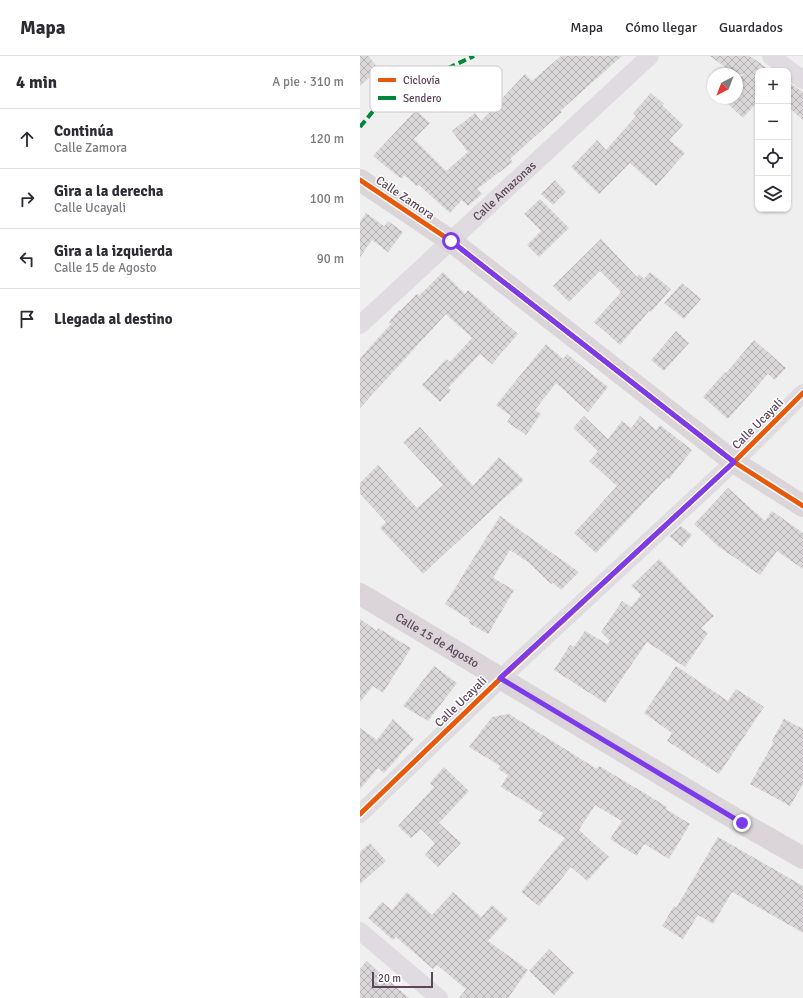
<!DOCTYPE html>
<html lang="es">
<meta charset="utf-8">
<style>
:root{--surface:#fff;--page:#f2f2f3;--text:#2b2b33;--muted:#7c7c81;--line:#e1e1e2}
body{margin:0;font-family:Signika,sans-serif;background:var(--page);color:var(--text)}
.controls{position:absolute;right:12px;top:12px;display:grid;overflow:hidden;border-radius:8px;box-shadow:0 1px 3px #0004}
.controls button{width:36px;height:36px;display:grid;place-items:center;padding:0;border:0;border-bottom:1px solid var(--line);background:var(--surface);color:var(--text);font:20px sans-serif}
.compass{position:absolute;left:347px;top:12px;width:36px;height:36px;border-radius:50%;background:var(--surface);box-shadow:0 1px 3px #0004;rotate:222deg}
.scale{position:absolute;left:12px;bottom:10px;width:61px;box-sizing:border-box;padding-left:4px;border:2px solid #5c445b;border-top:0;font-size:11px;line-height:14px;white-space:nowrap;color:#5c445b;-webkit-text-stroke:3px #fff;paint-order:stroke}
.stop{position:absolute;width:12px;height:12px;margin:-9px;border:3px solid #7c3aed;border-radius:50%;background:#fff}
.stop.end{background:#7c3aed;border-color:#fff;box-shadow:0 1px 4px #0008}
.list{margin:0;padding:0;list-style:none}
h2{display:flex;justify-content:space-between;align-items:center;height:52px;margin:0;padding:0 16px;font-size:17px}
h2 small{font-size:13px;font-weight:400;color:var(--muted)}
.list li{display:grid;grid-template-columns:26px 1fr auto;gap:12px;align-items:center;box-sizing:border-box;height:60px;padding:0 16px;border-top:1px solid var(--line)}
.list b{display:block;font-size:15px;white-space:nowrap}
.list p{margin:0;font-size:13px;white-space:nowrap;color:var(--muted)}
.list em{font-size:13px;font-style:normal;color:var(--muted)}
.icon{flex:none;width:22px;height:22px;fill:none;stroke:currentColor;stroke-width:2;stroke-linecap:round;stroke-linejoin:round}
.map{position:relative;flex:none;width:443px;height:942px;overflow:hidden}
header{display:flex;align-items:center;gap:24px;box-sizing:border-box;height:56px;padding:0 20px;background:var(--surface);border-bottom:1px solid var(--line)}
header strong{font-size:19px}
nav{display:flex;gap:22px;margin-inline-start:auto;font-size:14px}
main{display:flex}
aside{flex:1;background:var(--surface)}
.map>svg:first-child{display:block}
.building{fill:url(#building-cross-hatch)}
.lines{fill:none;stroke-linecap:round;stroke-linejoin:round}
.street{stroke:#e0dbe0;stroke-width:18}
.secondary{stroke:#dbd5da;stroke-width:22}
.quiet{stroke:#00873e;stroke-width:4;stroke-dasharray:8 4;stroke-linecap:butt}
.cycleway-casing{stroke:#fff;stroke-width:8}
.cycleway{stroke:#e8590c;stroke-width:5}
.route{stroke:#7c3aed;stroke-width:5}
.labels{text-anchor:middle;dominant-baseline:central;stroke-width:3;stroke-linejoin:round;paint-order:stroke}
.street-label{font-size:12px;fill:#5c445b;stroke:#fff}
.key{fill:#fff;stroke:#cec7ce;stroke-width:1}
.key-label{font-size:11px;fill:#5c445b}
</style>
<header>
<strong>Mapa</strong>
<nav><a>Mapa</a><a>Cómo llegar</a><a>Guardados</a></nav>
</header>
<main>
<aside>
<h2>4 min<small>A pie · 310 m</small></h2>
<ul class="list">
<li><svg class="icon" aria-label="ahead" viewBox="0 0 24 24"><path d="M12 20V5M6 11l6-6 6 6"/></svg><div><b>Continúa</b><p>Calle Zamora</p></div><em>120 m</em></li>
<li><svg class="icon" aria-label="right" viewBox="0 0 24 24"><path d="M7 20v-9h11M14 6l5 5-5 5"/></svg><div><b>Gira a la derecha</b><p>Calle Ucayali</p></div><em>100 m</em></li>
<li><svg class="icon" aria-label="left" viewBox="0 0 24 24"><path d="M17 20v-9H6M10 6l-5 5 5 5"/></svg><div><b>Gira a la izquierda</b><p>Calle 15 de Agosto</p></div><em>90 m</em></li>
<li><svg class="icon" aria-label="arrive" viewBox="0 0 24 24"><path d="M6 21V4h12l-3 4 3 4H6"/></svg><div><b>Llegada al destino</b></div></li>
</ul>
</aside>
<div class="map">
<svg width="443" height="942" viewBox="0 0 443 942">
<defs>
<pattern id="building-cross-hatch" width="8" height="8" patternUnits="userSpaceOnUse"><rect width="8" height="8" fill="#dad7d9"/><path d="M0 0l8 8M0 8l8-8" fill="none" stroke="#b4b0b3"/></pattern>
</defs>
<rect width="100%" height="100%" fill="#eeefee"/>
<path class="building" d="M0 0H8L19 13 0 30Z
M201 0H262L200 55 202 56 150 103 153 106 117 133 122 138 108 150 102 144 90 157 59 129 57 130 44 119 42 122H40L13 100 56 54 70 67 54 83 86 115 108 96 92 75 115 57 121 65 165 18 172 25Z
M350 0H390L408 13 409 12 414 15H398V45L383 62 362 42H377V25L384 18H375Z
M428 26 443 36V64L428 51Z
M291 37 304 48 302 49 323 69 309 84 325 97 296 130 270 107 239 138 211 111 237 84 246 94 276 60 273 57Z
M195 124 206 136 193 149 181 138Z
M180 143 209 172 179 201 167 189 181 175 164 158Z
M6 157 24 170 28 165 43 176 28 196 12 184 0 201V166Z
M241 183 277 221 279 218 284 223 290 216 311 233 291 256 289 255 260 289 234 266 261 236 240 215 209 246 193 230Z
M83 216 105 238 108 234 158 278 132 308 120 298 88 332 91 334 80 346 62 329 86 303 90 306 112 282 86 258 0 352V302L31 268 29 266 39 254 40 255 57 238 59 240Z
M322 227 341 243 324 263 304 247Z
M316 275 329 287 304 315 291 304Z
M394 284 426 312 415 324 408 318 368 363 343 341 365 316 366 317Z
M186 288 203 303 207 298 248 331 228 356 196 327 175 354 181 358 166 379 147 366 151 360 136 349Z
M224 360 248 383 262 365 271 372 280 360 296 374 300 369 332 394 309 423 307 422 236 497 214 477 257 430 229 405 238 395 213 372Z
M60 371 113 430 139 401 164 424 63 518 20 472 26 466 0 438V427L18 409 57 452 83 429 43 386Z
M368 432 405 465 412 455 443 477V513L417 495 400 519 359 491 334 468Z
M140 460 219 516 201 534 193 527 191 528 168 506 150 494 133 522 154 534 128 578 109 567 110 564 85 548Z
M321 470 332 479 322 491 309 480Z
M299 503 354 560 341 572 348 577 325 611 287 586 245 647 194 614 210 589 214 591 225 575 247 588 250 585 241 576 262 545 271 551 281 539 271 530Z
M0 563 17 575 18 572 51 592 23 637 13 630 0 646Z
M74 610 97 627 68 665 43 650Z
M316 610 368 645 376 633 404 651 359 718 307 685 312 677 284 657Z
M149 658 237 713 239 710 281 735 307 751 306 753 330 768 309 803 284 788 277 800 250 783 262 765 235 749 219 774 249 801 227 825 211 811 179 850 161 836 205 782 178 765 183 757 141 731 148 719 138 713 140 710 109 691 132 661Z
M33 663 54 683 24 717 18 712 0 733V672L17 684Z
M424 663 443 673V728L430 750 390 728 414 686 412 685Z
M84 711 109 735 79 767 101 787 78 811 65 799 75 787 61 773 51 782 38 770 74 731 70 727Z
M358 781 443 830V877L372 836 353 868 338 859 323 883 302 870 314 850 316 852Z
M10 787 26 805 0 828V796Z
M47 836 72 859 93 836 121 861 132 849 148 863 128 885 168 914 148 942H99L106 933 77 909 73 913 36 881 33 884 8 862 22 846 32 854Z
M189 893 214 917 194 939 169 915Z
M7 905 20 917 49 942H0V913Z"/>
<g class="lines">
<g class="street">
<path d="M411 0 443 24"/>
<path id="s1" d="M0 269 290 0"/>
<path d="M0 758 141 622 374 406 443 337"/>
<path d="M0 875 79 942"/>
</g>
<g class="secondary">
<path d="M0 124 91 185 374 406 443 450"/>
<path id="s2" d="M0 538 382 767 443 802"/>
</g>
<path class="quiet" d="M0 71 24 42 114 0"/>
<defs>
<path id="cycleway" d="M0 124 91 185 374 406 443 450
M0 758 141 622 374 406 443 337"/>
</defs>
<use href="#cycleway" class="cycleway-casing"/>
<use href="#cycleway" class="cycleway"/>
</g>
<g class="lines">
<path class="route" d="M91 185 374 406 140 622 382 767"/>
</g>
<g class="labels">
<g class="street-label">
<text stroke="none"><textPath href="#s1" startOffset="197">Calle Amazonas</textPath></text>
<text transform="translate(45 142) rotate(34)">Calle Zamora</text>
<text transform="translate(398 368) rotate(-45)">Calle Ucayali</text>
<text stroke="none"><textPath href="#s2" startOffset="90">Calle 15 de Agosto</textPath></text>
<text transform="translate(101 646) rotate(-44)">Calle Ucayali</text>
</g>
</g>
<rect x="10" y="10" width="132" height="46" rx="6" class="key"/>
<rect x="18" y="22" width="18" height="4" fill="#e8590c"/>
<rect x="18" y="40" width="18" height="4" fill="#00873e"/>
<g class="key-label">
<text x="43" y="28">Ciclovía</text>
<text x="43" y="46">Sendero</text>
</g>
</svg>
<div class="controls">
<button>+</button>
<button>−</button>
<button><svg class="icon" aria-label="locate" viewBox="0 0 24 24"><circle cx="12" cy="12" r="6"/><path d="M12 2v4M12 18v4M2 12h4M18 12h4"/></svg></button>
<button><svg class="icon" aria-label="layers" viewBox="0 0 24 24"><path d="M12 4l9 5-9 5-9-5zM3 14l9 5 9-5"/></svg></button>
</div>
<svg class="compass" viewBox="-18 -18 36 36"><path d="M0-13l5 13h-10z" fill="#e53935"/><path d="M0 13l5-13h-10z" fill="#7c7c81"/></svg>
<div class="scale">20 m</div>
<div class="stop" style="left:91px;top:185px"></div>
<div class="stop end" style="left:382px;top:767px"></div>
</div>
</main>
